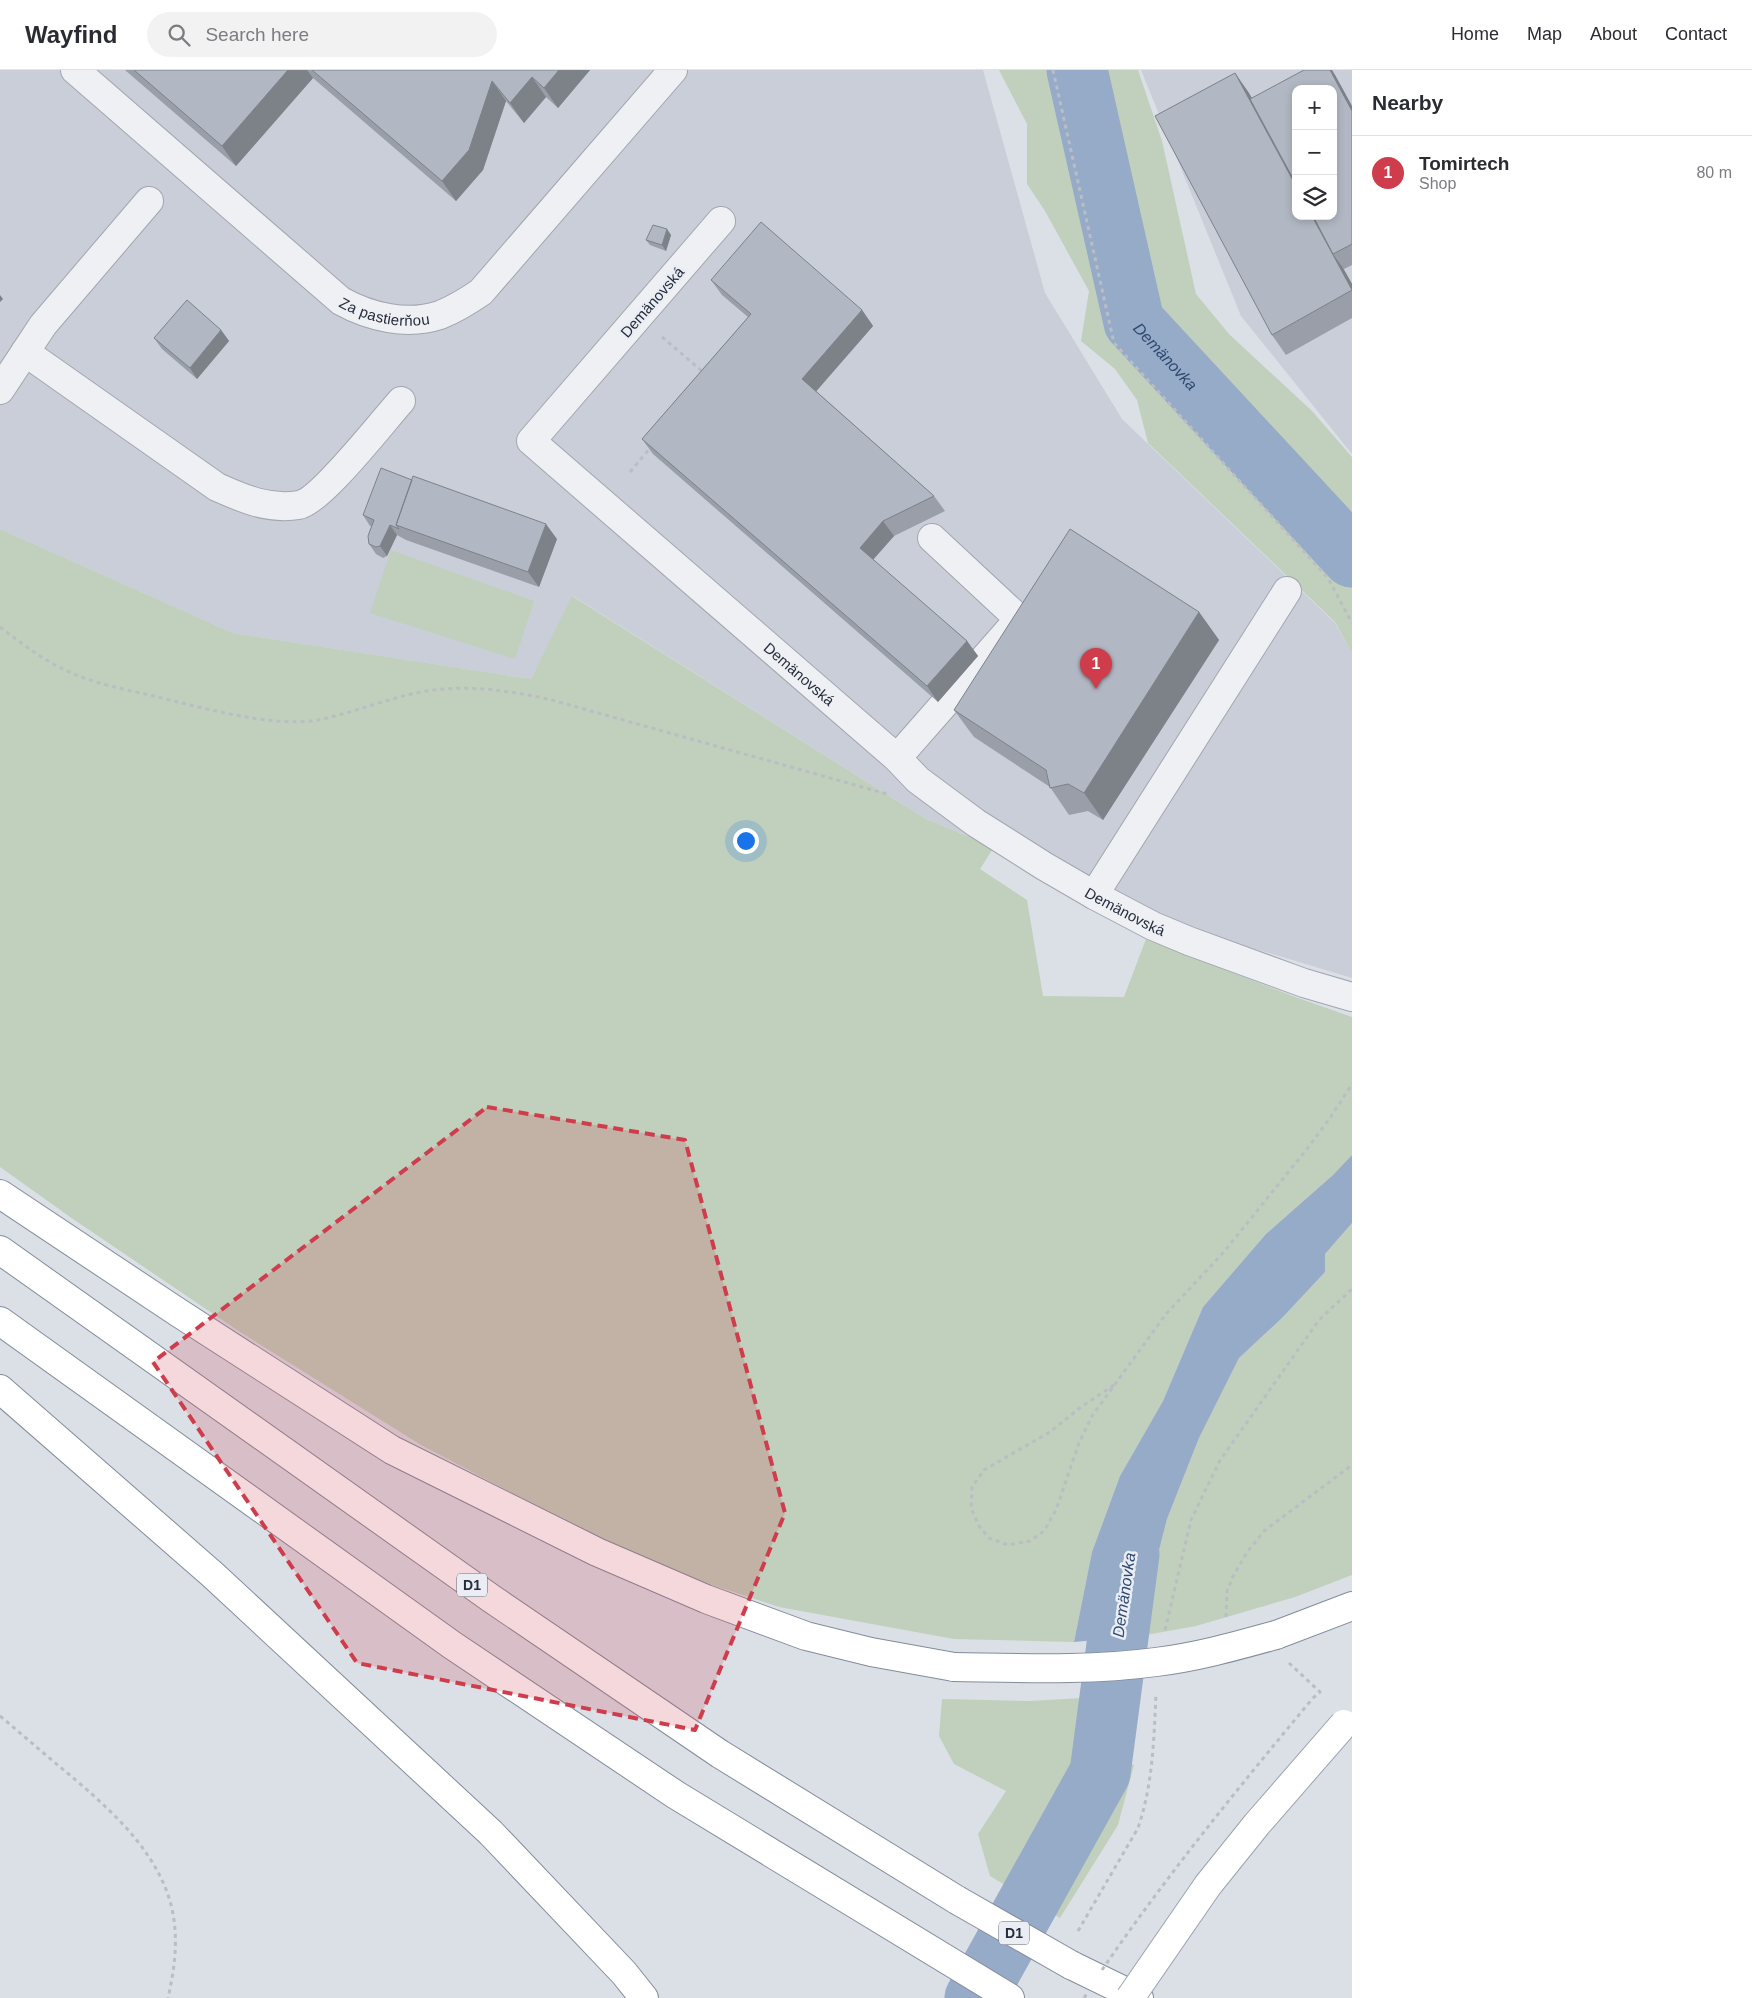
<!DOCTYPE html>
<meta charset="utf-8">
<style>
:root{--surface:#fff;--page:#f2f2f3;--text:#2b2b33;--muted:#7c7c81;--line:#e1e1e2;--accent:#cf3c4c}
body{margin:0;font-family:Helvetica,sans-serif;background:var(--page);color:var(--text)}
.controls{position:absolute;right:15px;top:15px;display:grid;overflow:hidden;border-radius:10px;box-shadow:0 2px 8px #0003}
.controls button{width:45px;height:45px;display:grid;place-items:center;padding:0;border:0;border-bottom:1px solid var(--line);background:var(--surface);color:var(--text);font:25px sans-serif}
.you{position:absolute;left:745px;top:770px;width:18px;height:18px;margin:-12px;border:4px solid #fff;border-radius:50%;background:#1a73e8;box-shadow:0 0 0 8px #1a73e833}
.badge{display:grid;place-items:center;width:32px;height:32px;border-radius:50%;background:var(--accent);color:#fff;font-size:16px;font-weight:700}
.pin{position:absolute;translate:-50% -41px;filter:drop-shadow(0 1px 2px #0008)}
.pin::after{content:'';position:absolute;top:26px;width:18px;height:15px;background:inherit;clip-path:polygon(0 0,100% 0,50% 100%)}
.list{margin:0;padding:0;list-style:none}
h2{display:flex;justify-content:space-between;align-items:center;height:65px;margin:0;padding:0 20px;font-size:21px}
h2 small{font-size:16px;font-weight:400;color:var(--muted)}
.list li{display:grid;grid-template-columns:32px 1fr auto;gap:15px;align-items:center;box-sizing:border-box;height:75px;padding:0 20px;border-top:1px solid var(--line)}
.list b{display:block;font-size:19px;white-space:nowrap}
.list p{margin:0;font-size:16px;white-space:nowrap;color:var(--muted)}
.list em{font-size:16px;font-style:normal;color:var(--muted)}
.icon{flex:none;width:28px;height:28px;fill:none;stroke:currentColor;stroke-width:2;stroke-linecap:round;stroke-linejoin:round}
.map{position:relative;flex:none;width:1352px;height:1928px;overflow:hidden}
header{display:flex;align-items:center;gap:30px;box-sizing:border-box;height:70px;padding:0 25px;background:var(--surface);border-bottom:1px solid var(--line)}
header strong{font-size:24px}
nav{display:flex;gap:28px;margin-inline-start:auto;font-size:18px}
.search{width:350px;height:45px;background:var(--page);display:flex;align-items:center;gap:12px;box-sizing:border-box;padding:0 18px;border-radius:28px;color:var(--muted);font-size:19px}
main{display:flex}
aside{flex:1;background:var(--surface)}
.map>svg:first-child{display:block}
.built{fill:#c9ced8;fill-rule:evenodd}
.green{fill:#c0d0bc}
.water{fill:#95abc7}
.lines{fill:none;stroke-linecap:round;stroke-linejoin:round}
.river{stroke:#95abc7;stroke-width:61}
.minor-casing{stroke:#a1a6b0;stroke-width:30}
.highway-casing{stroke:#838c9d;stroke-width:30}
.path{stroke:#babdc4;stroke-width:3;stroke-dasharray:4 4;stroke-linecap:butt}
.minor{stroke:#eef0f4;stroke-width:28}
.highway{stroke:#fff;stroke-width:28}
.major-bridge-casing{stroke:#9aa3b2;stroke-width:30;stroke-linecap:butt}
.highway-bridge-casing{stroke:#838c9d;stroke-width:30;stroke-linecap:butt}
.path-bridge{stroke:#babdc4;stroke-width:3;stroke-dasharray:4 4;stroke-linecap:butt}
.major-bridge{stroke:#fff;stroke-width:28}
.highway-bridge{stroke:#fff;stroke-width:28}
.wall{fill:#999ea8}
.shaded-wall{fill:#7d8188}
.building{fill:#b2b8c3;stroke:#7d8188}
.marked{fill:#cf3c4c;fill-opacity:0.2;stroke:#cf3c4c;stroke-width:4;stroke-dasharray:10 6;stroke-linejoin:round}
.labels{text-anchor:middle;dominant-baseline:central;stroke-width:5;stroke-linejoin:round;paint-order:stroke}
.shield{fill:#eaeef4;stroke:#606673;stroke-width:1}
.shield-label{font-size:14px;font-weight:bold;fill:#252c3c}
.street-label{font-size:15px;fill:#252c3c;stroke:#eaeef4}
.water-label{font-size:16px;font-style:italic;fill:#2f4970;stroke:#eaeef4}
</style>
<header>
<strong>Wayfind</strong>
<div class="search"><svg class="icon" aria-label="search" viewBox="0 0 24 24"><circle cx="10" cy="10" r="6"/><path d="M15 15l6 6"/></svg>Search here</div>
<nav><a>Home</a><a>Map</a><a>About</a><a>Contact</a></nav>
</header>
<main>
<div class="map">
<svg width="1352" height="1928" viewBox="0 0 1352 1928">
<rect width="100%" height="100%" fill="#dbdfe6"/>
<path class="built" d="M0 0H983L1045 223 1122 349 1335 553 1352 583V908L1216 867 924 748 573 526 531 609 233 563 0 459Z
M1141 0H1352V384L1241 246ZM1296 19H1333V146H1296Z"/>
<path class="green" d="M999 0H1138L1162 71 1196 224 1229 264 1312 341 1352 387V583L1335 552 1148 373 1137 330 1115 299 1081 271 1089 221 1045 141 1027 114V54Z
M0 459 233 563 531 609 572 526 924 748 994 777 980 799 1027 830 1043 926 1124 927 1146 869 1298 928 1352 947V1085L1333 1105 1266 1164 1203 1237 1163 1331 1120 1406 1092 1482 1074 1572 954 1569 779 1537 661 1498 523 1429 421 1375 237 1260 73 1149 0 1097Z
M391 480 534 531 515 589 370 543Z
M1352 1153V1505L1295 1527 1196 1556 1140 1566 1147 1527 1167 1449 1199 1368 1239 1288 1282 1248 1325 1202V1184Z
M1100 1627 1095 1686 1134 1695 1118 1755 1060 1848 990 1806 978 1764 1006 1721 954 1694 939 1666 942 1629 1030 1631Z"/>
<path class="water" d="M1352 1085V1153L1325 1184V1202L1282 1248 1239 1288 1199 1368 1167 1449 1147 1527 1140 1566 1074 1572 1092 1482 1120 1406 1163 1331 1203 1237 1266 1164 1333 1105Z"/>
<g class="lines">
<g class="river">
<path id="s1" d="M1077 0 1134 252 1352 487"/>
<path d="M975 1928 1100 1703 1129 1484"/>
</g>
<defs>
<g id="minor">
<path id="s2" d="M75 0 341 231C370 247 407 256 440 245 455 239 468 231 481 222L673 0"/>
<path id="s3" d="M721 151 531 371 897 688 918 710 976 753 1044 796 1094 825 1153 856 1189 871 1304 913 1352 927"/>
<path d="M25 282 217 417C244 429 269 440 299 435 321 431 383 351 401 331"/>
<path d="M0 320 43 255 149 131"/>
<path d="M897 688 1019 549 932 468"/>
<path d="M1094 825 1287 521"/>
</g>
<path id="highway" d="M0 1124 179 1243 392 1380 597 1482 706 1529 806 1566 871 1582 954 1597
M0 1180 492 1529 720 1684 957 1830
M0 1251 452 1575 676 1725 1010 1928
M0 1319 213 1505 491 1763 624 1903 644 1928
M1276 1565 1352 1536
M1071 1895 1139 1928"/>
</defs>
<use href="#minor" class="minor-casing"/>
<use href="#highway" class="highway-casing"/>
<path class="path" d="M1053 0 1114 273 1328 508 1352 553
M662 267 703 302
M630 402 651 377
M0 557C20 572 40 588 63 599 91 613 123 619 154 626 199 637 272 658 318 650 358 642 402 622 443 619 480 616 516 622 552 630L887 724
M1114 1315 1081 1337 1050 1362 984 1400 972 1417 971 1438 979 1456 989 1468 1008 1475 1030 1471 1044 1461 1056 1440 1079 1373 1092 1346 1166 1244 1223 1183 1307 1079 1330 1048 1352 1014
M1226 1547 1227 1521 1234 1504 1248 1481 1264 1461 1352 1395
M1165 1560 1191 1450 1219 1392 1319 1250 1352 1219
M1289 1593 1320 1622 1313 1628
M0 1646C18 1661 35 1676 53 1691 96 1727 147 1768 167 1822 180 1857 176 1893 168 1928
M1078 1861 1138 1758C1153 1714 1154 1668 1156 1623"/>
<use href="#minor" class="minor"/>
<use href="#highway" class="highway"/>
<defs>
<path id="major-bridge" d="M1130 1928 1208 1815 1257 1754 1344 1654"/>
<path id="highway-bridge" d="M954 1597C1021 1598 1089 1601 1156 1592 1197 1587 1236 1576 1276 1565
M957 1830 1071 1895"/>
</defs>
<use href="#major-bridge" class="major-bridge-casing"/>
<use href="#highway-bridge" class="highway-bridge-casing"/>
<path class="path-bridge" d="M1102 1900C1167 1805 1239 1717 1313 1628
M1084 1928 1088 1922"/>
<use href="#major-bridge" class="major-bridge"/>
<use href="#highway-bridge" class="highway-bridge"/>
</g>
<path class="wall" d="M125 0H590L558 38 546 27 524 53 506 31 483 100 456 131 313 8 236 96Z
M1235 3 1252 28 1335 5 1352 36V195L1344 199 1343 198 1352 214V248L1286 285 1272 265Z
M671 165 666 181 650 175 646 170Z
M711 210 862 240 873 256 816 321 934 426 945 441 894 466 873 490 967 571 978 586 938 632 653 384 642 369 748 247 722 225Z
M221 260 229 271 197 309 162 279 154 268Z
M363 445 557 469 539 517 406 470 397 465 387 486 383 488 376 484 369 474 372 456H370Z
M1199 542 1219 570 1103 750 1088 741 1069 745 1050 717 974 667 954 640Z"/>
<path class="shaded-wall" d="M288 0H307L313 8 236 96 222 76Z
M559 0H590L558 38 544 18Z
M1330 0H1332L1335 5 1352 36V41Z
M1235 3 1249 23 1296 110V116Z
M532 7 546 27 524 53 510 33Z
M492 11 506 31 483 100 456 131 442 111Z
M1312 146H1315L1333 184 1343 198 1352 214V220Z
M667 159 671 165 666 181 662 175Z
M0 225 3 229 0 232Z
M862 240 873 256 813 325 802 309Z
M221 260 229 271 197 309 190 298Z
M883 451 894 466 870 493 860 478Z
M546 454 557 469 539 517 528 502Z
M390 455 397 465 387 486 380 476Z
M1199 542 1219 570 1103 750 1084 723Z
M967 571 978 586 938 632 927 616Z"/>
<path class="building" d="M134 0H288L222 76Z
M312 0H559L544 18 532 7 510 33 492 11 469 80 442 111Z
M1304 0H1330L1352 41V174L1333 184 1313 146H1333V19H1296V114L1250 29Z
M1235 3 1296 116V146H1312L1352 220 1272 265 1155 46Z
M761 152 862 240 802 309 934 426 883 451 860 478 967 571 927 616 642 369 751 244 711 210Z
M653 155 667 159 662 175 646 170Z
M187 230 221 260 190 298 154 268Z
M381 398 412 410 396 455 399 459 390 455 380 476 376 477 369 474 368 466 374 450 363 445Z
M413 406 546 454 528 502 396 455Z
M1070 459 1199 542 1084 723 1068 714 1050 718 1046 700 954 640Z"/>
<path class="marked" d="M487 1037 685 1070 785 1443 695 1660 357 1593 153 1292Z"/>
<g class="labels">
<g class="shield">
<rect x="457" y="1503.5" width="30" height="23" rx="4"/>
<rect x="999" y="1851.5" width="30" height="23" rx="4"/>
</g>
<g class="shield-label">
<text x="472" y="1515">D1</text>
<text x="1014" y="1863">D1</text>
</g>
<g class="street-label">
<text transform="translate(652 232) rotate(-49)">Demänovská</text>
<text stroke="none"><textPath href="#s2" startOffset="398">Za pastierňou</textPath></text>
<text stroke="none"><textPath href="#s3" startOffset="646">Demänovská</textPath></text>
<text stroke="none"><textPath href="#s3" startOffset="1051">Demänovská</textPath></text>
</g>
<g class="water-label">
<text stroke="none"><textPath href="#s1" startOffset="305">Demänovka</textPath></text>
<text transform="translate(1124 1525) rotate(-82)">Demänovka</text>
</g>
</g>
</svg>
<div class="controls">
<button>+</button>
<button>−</button>
<button><svg class="icon" aria-label="layers" viewBox="0 0 24 24"><path d="M12 4l9 5-9 5-9-5zM3 14l9 5 9-5"/></svg></button>
</div>
<div class="you"></div>
<div class="pin badge" style="left:1096px;top:619px">1</div>
</div>
<aside>
<h2>Nearby<small></small></h2>
<ul class="list">
<li><span class="badge">1</span><div><b>Tomirtech</b><p>Shop</p></div><em>80 m</em></li>
</ul>
</aside>
</main>
